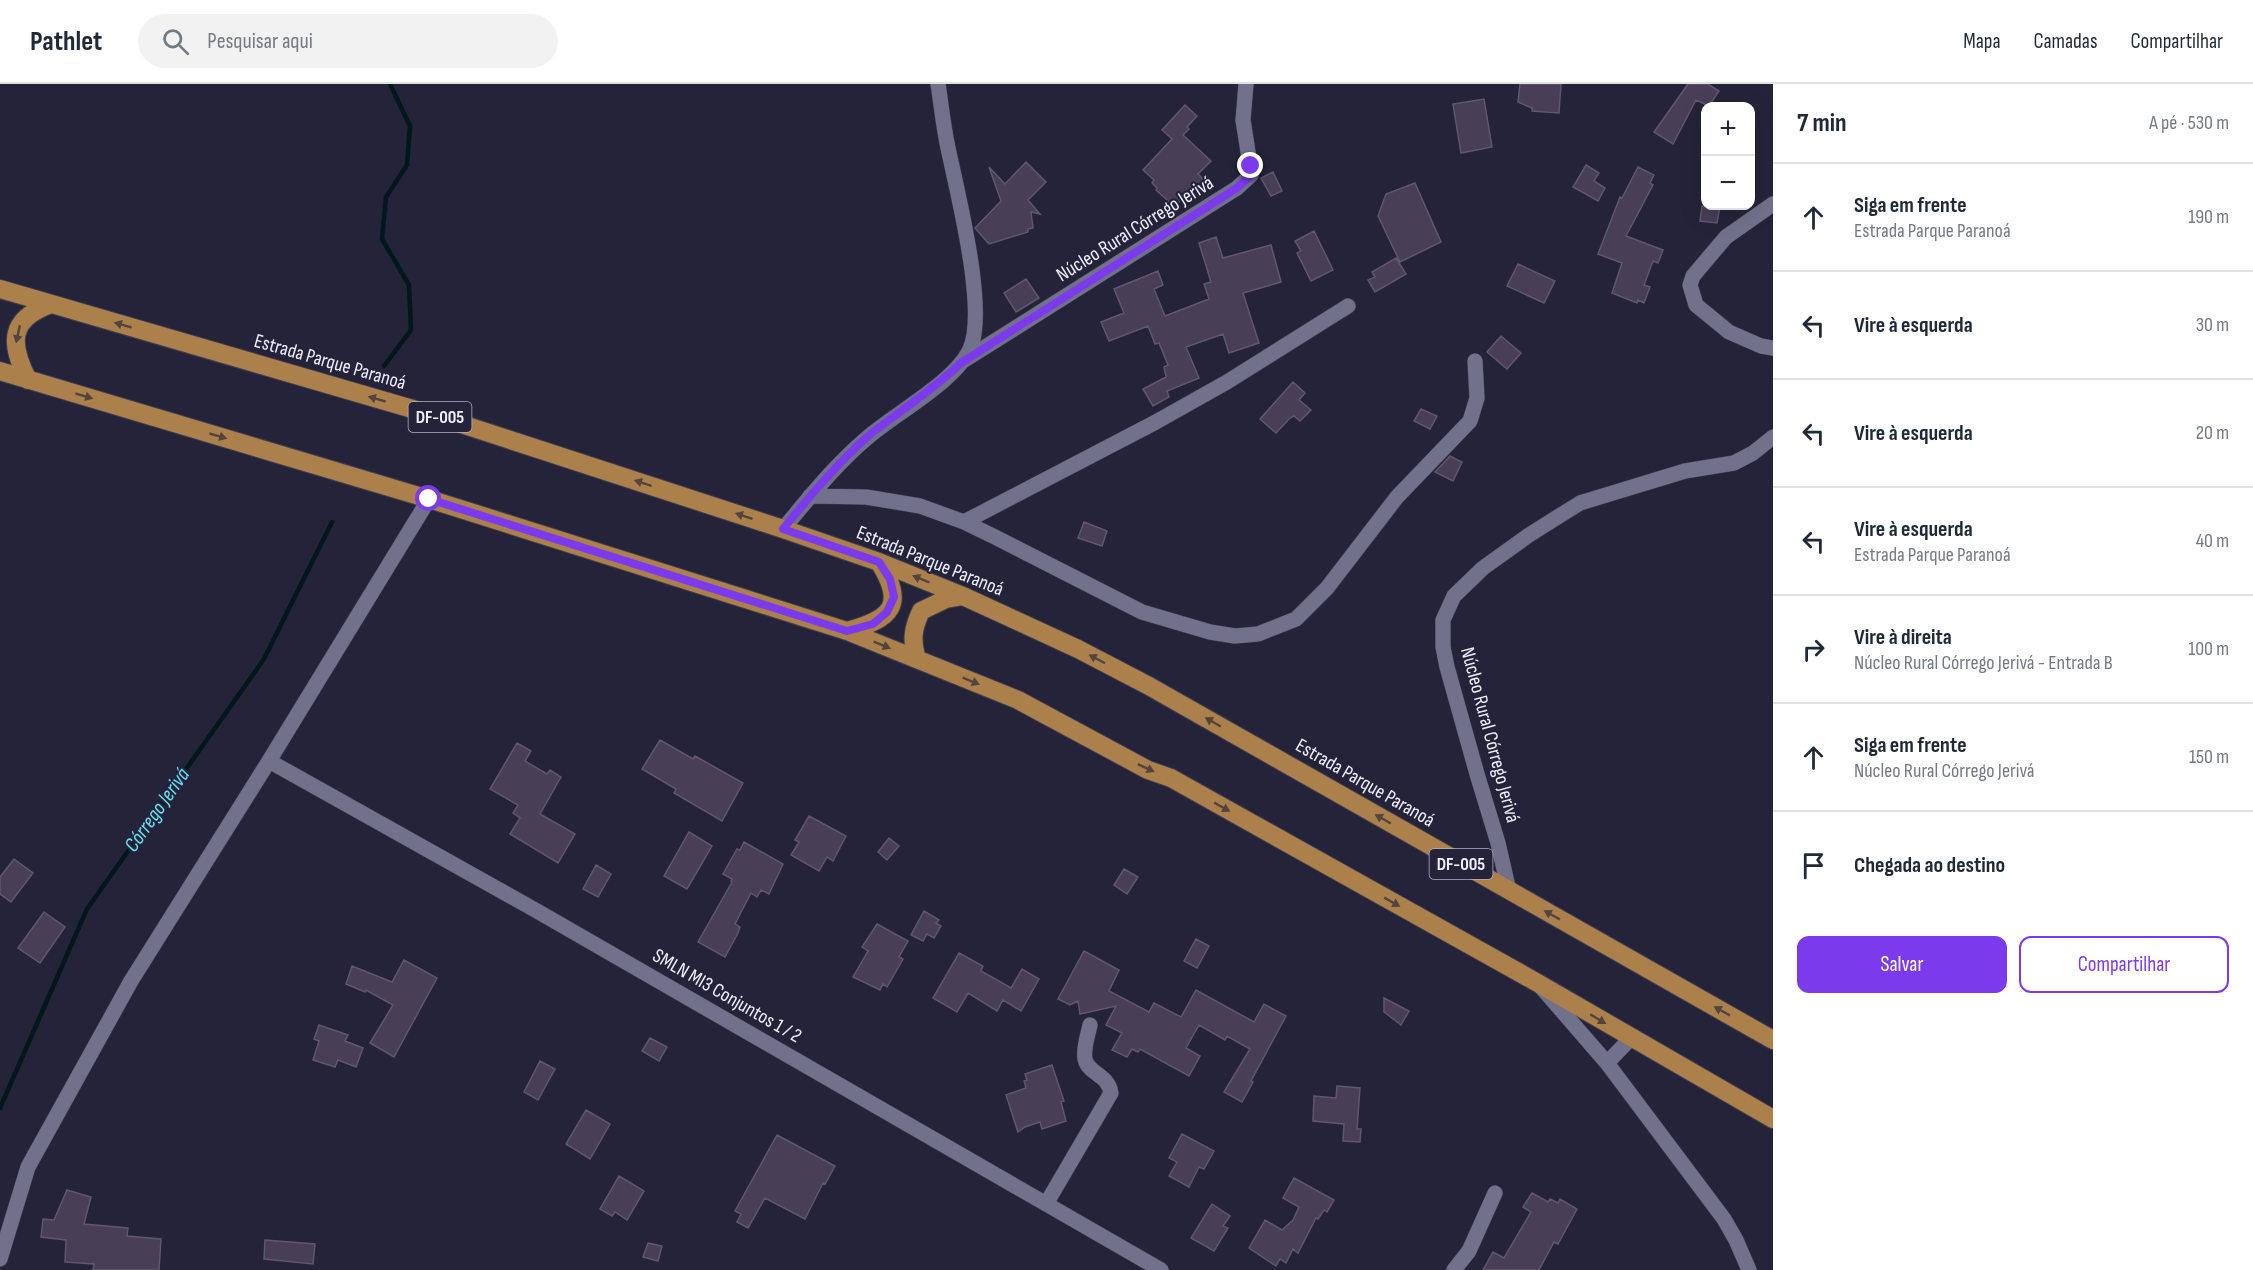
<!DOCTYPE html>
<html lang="pt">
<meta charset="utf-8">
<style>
:root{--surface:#fff;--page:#f2f2f3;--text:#1f2937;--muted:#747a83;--line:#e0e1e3;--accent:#7c3aed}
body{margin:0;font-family:"Sofia Sans Condensed",sans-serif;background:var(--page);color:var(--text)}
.controls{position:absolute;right:18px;top:18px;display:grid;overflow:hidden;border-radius:12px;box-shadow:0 6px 24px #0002}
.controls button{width:54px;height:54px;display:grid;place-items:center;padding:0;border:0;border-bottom:2px solid var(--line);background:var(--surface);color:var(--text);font:30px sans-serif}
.stop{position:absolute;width:18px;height:18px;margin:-14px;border:4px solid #7c3aed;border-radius:50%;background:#fff}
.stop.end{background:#7c3aed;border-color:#fff;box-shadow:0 2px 6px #0008}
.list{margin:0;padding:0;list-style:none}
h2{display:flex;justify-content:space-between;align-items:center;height:78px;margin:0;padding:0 24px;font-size:26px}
h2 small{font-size:20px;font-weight:400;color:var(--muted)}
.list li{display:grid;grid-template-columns:39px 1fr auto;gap:18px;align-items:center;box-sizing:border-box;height:108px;padding:0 24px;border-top:2px solid var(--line)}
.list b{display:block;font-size:22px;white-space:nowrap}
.list p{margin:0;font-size:20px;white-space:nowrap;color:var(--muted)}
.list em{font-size:20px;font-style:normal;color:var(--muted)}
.actions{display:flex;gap:12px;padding:18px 24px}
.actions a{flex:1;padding:14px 0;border:2px solid var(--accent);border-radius:12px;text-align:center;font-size:21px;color:var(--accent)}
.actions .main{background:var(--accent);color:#fff}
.icon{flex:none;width:33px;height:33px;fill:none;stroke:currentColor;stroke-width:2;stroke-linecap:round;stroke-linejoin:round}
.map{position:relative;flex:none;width:1773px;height:1186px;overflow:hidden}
header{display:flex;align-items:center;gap:36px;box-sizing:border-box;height:84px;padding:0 30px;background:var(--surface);border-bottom:2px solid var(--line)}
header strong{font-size:28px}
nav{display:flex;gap:33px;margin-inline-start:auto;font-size:21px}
.search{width:420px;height:54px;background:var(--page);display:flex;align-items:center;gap:15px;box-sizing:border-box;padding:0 21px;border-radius:33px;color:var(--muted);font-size:22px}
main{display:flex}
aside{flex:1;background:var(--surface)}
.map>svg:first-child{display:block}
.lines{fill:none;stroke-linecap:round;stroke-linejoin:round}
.stream{stroke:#00181c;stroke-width:4.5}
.building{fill:#483e55;stroke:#61566f;stroke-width:1.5}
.street-casing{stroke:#3f3e51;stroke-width:16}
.primary-casing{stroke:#3f3e51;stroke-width:20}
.street{stroke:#71718c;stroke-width:15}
.primary{stroke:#ac804b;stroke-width:18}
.oneway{fill:#54443f}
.route{stroke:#7c3aed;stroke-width:8}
.labels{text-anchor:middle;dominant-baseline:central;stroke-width:4.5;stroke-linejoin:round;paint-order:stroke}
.shield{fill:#242339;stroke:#b1b1c2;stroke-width:1.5}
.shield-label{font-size:18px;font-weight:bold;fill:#eeeefd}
.street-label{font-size:20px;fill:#eeeefd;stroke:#242339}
.water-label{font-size:21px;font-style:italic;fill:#66e0f2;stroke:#242339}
</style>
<header>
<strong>Pathlet</strong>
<div class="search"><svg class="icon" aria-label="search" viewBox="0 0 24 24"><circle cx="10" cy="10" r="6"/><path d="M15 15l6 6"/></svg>Pesquisar aqui</div>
<nav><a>Mapa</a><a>Camadas</a><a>Compartilhar</a></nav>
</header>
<main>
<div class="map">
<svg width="1773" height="1186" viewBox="0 0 1773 1186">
<rect width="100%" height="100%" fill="#242339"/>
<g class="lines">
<path class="stream" d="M384 282 411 246 409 201 382 155 386 113 407 81 410 42 390 0
M0 1024 87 825 264 575 332 438"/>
</g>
<path class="building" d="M1520 0H1561L1559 29 1532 27V24L1518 18Z
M1688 0H1708L1719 7 1709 22 1696 16 1673 60 1654 48Z
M1484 15 1492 63 1461 69 1453 20Z
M1185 21 1197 32 1187 43 1189 45 1183 51 1211 77 1198 90 1205 97 1194 110 1190 106 1175 123 1156 106 1157 104 1152 99 1154 96 1143 86 1172 55 1162 46Z
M1026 78 1046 98 1028 116 1040 130 1031 128 1033 144 1028 145V148L989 160 975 144 1001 117 989 83 1005 100Z
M1586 81 1599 89 1594 97 1605 104 1598 117 1573 103Z
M1638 83 1654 91 1650 99 1653 101 1626 152 1663 166 1658 179 1653 177 1644 201 1650 203 1644 219 1638 216 1637 219 1612 209 1622 179 1598 170 1620 113 1622 114Z
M1273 88 1282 107 1271 112 1261 94Z
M1415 99 1441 158 1400 178 1378 132 1386 110Z
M1702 122H1720L1717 139 1700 137Z
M1314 147 1333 186 1311 197 1297 169 1301 167 1295 157Z
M1216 153 1223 174 1271 161 1281 198 1243 209 1259 259 1229 269 1223 250 1186 263 1199 294 1167 307 1169 313 1153 322 1143 305 1166 293 1164 283 1168 281 1159 259 1155 260 1148 242 1109 257 1101 238 1124 229 1114 205 1158 187 1163 201 1154 205 1165 232 1209 215 1204 200 1211 198 1199 159Z
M1396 174 1406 190 1375 208 1368 196 1375 193 1372 188Z
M1518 180 1555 197 1544 219 1507 202Z
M1026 195 1039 214 1016 228 1004 209Z
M1501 252 1521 269 1507 285 1487 268Z
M1293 298 1305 309 1299 316 1311 326 1300 337 1294 332 1290 334 1276 349 1260 335Z
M1421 325 1437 332 1430 345 1414 337Z
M1450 372 1462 378 1453 397 1435 388Z
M1084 438 1107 447 1102 462 1078 454Z
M660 656 693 675 695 672 743 699 722 737 674 709 676 705 642 685Z
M517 659 531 667 525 677 547 690 550 686 561 693 540 730 575 750 558 779 510 750 520 734 513 729 518 721 490 705Z
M809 732 846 752 833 777 827 773 819 787 791 771 799 758 795 756Z
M689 748 712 762 687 805 664 792Z
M889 754 899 762 887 776 878 768Z
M744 758 783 780 769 810 761 806 757 813 751 809 735 840 740 843 738 849 725 873 698 858 732 798 731 797 732 795 723 790 737 765 740 766Z
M14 775 33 789 11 818 0 810V793Z
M596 781 611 790 598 813 583 805Z
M1124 785 1138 793 1127 810 1114 801Z
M924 827 939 836 936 839 941 842 934 854 927 850 923 857 911 851Z
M44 828 65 843 40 879 18 864Z
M877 840 908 857 899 873 903 875 887 903 883 900 880 906 853 893 868 867 862 863Z
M1196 855 1209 862 1197 884 1184 877Z
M1084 867 1119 886 1109 907 1149 928 1154 919 1181 933 1196 906 1254 938 1264 920 1286 932 1251 997 1253 998 1242 1018 1224 1008 1250 965 1227 952 1225 956 1199 941 1186 964 1200 972 1189 992 1140 965 1138 968 1132 965 1127 973 1112 966 1122 949 1106 941 1116 922 1080 930 1078 917 1070 921 1058 915Z
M959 869 983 882 981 887 1011 904 1022 885 1039 895 1021 927 1003 916 997 927 968 909 957 928 933 914Z
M404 876 437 894 394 973 370 959 393 921 366 906 365 908 346 900 352 882 392 898Z
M1384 914 1409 927 1401 941 1384 928Z
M319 941 348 951 345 957 363 964 356 983 338 976 335 983 313 976 319 957 314 955Z
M650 954 667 963 659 977 642 967Z
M540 977 555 985 538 1016 524 1008Z
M1052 981 1064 1017 1061 1018 1066 1037 1042 1045 1040 1038 1025 1043 1018 1048 1006 1011 1026 1004 1024 997 1027 996 1025 990Z
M1337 1002 1360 1004 1357 1045H1361L1360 1058 1343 1057 1344 1040 1313 1037 1314 1012 1336 1014Z
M586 1026 610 1040 590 1075 566 1060Z
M1182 1050 1214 1067 1204 1085 1199 1083 1189 1103 1169 1092 1177 1078 1169 1074Z
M777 1051 835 1082 825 1100 823 1099 805 1135 765 1114 748 1144 737 1138 741 1130 735 1127Z
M619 1092 644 1107 627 1136 615 1128 612 1132 600 1125Z
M1294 1094 1334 1116 1327 1128 1324 1126 1318 1135 1316 1134 1298 1169 1293 1165 1286 1179 1280 1175 1276 1182 1249 1164 1265 1136 1282 1146 1293 1136 1299 1123 1283 1114Z
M67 1106 91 1113 84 1140 128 1144 127 1152 161 1155 159 1186H93L94 1180 65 1178 66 1156 41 1153 43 1135 54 1136Z
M1532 1109 1548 1118 1550 1115 1558 1119 1560 1115 1577 1125 1558 1160 1554 1158 1539 1186H1483L1493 1168 1504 1174 1531 1128 1523 1123Z
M1212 1120 1230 1132 1223 1142 1228 1144 1214 1167 1191 1154Z
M265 1156 315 1160 313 1180 264 1175Z
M648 1159 662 1162 658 1177 643 1173Z"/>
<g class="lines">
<defs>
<path id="street" d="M1773 120 1726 153 1693 192 1690 201 1696 221 1729 248 1761 262 1773 264
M963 277 1237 104 1251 91V87L1243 36 1246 0
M810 412 866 413 920 422 964 438 995 453 1142 528 1210 548 1235 552 1258 550 1296 535 1327 504 1397 413 1470 337 1477 314 1475 277
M964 438 1154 339 1227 298 1348 222
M783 445C810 413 835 381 867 354 894 330 955 298 970 265 988 225 956 104 947 59 943 39 941 19 938 0
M269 677 537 827 1161 1186
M1509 807 1498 759 1477 690 1447 583 1443 563V536L1454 512 1483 484 1529 451 1580 419 1685 387 1734 379 1753 369 1773 353
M1542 904 1607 979 1724 1135 1736 1156 1749 1186
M1607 979 1631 954
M1046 1120 1111 1009C1108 990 1088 990 1085 975 1083 964 1088 951 1090 941
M0 1175 28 1083 131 897 269 677 429 415
M1454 1186 1469 1167 1495 1109"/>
<path id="primary" d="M0 205 440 333 783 445 879 478 963 512 1078 565 1149 602 1773 956
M0 287 429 415 847 547 1018 616 1148 686 1171 694 1536 898 1773 1035
M28 296C9 259 9 235 51 220
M847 547C892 535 906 521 879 478
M917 575C911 556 913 544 921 527L946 515 963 512"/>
</defs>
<use href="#street" class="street-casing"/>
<use href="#primary" class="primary-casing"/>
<use href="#street" class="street"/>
<use href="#primary" class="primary"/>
</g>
<defs><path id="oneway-solid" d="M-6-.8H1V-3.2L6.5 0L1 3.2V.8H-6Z" transform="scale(1.5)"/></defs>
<g class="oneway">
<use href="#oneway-solid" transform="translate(123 241) rotate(-164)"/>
<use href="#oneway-solid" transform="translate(18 250) rotate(102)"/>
<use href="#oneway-solid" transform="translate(84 312) rotate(16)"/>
<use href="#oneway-solid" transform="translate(377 315) rotate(-164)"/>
<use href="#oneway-solid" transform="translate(218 352) rotate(16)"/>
<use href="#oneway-solid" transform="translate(643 399) rotate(-162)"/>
<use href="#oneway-solid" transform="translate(744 432) rotate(-162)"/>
<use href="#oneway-solid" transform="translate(921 495) rotate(-158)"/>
<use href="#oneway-solid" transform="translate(882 561) rotate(22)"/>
<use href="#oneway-solid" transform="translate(1097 575) rotate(-152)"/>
<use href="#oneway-solid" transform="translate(971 597) rotate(22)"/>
<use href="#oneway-solid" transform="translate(1213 638) rotate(-150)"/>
<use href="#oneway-solid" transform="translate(1146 684) rotate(25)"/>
<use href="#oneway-solid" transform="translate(1222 723) rotate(29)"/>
<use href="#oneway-solid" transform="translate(1383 735) rotate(-150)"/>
<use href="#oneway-solid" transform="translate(1392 818) rotate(29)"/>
<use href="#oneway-solid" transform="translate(1552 831) rotate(-151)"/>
<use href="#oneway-solid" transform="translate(1722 927) rotate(-151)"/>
<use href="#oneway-solid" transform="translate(1598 935) rotate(31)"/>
</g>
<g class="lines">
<path class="route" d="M429 415 847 547 873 540 887 528 894 513 890 495 879 478 783 445C810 412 836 381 867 353 898 328 932 307 961 279L1237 104 1251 91V82"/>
</g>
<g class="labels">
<g class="shield">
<rect x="408.5" y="318" width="63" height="30" rx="4.5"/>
<rect x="1429.5" y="765" width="63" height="30" rx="4.5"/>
</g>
<g class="shield-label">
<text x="440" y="333">DF-005</text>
<text x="1461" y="780">DF-005</text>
</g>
<g class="street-label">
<text transform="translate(1135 145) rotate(-32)">Núcleo Rural Córrego Jerivá</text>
<text transform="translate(330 278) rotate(16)">Estrada Parque Paranoá</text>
<text transform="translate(930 477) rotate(22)">Estrada Parque Paranoá</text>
<text transform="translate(1490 651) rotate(75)">Núcleo Rural Córrego Jerivá</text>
<text transform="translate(1365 699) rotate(30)">Estrada Parque Paranoá</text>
<text transform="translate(727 912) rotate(30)">SMLN MI3 Conjuntos 1 / 2</text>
</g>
<g class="water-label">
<text transform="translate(157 726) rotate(-55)">Córrego Jerivá</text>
</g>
</g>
</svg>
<div class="controls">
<button>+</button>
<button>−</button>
</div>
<div class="stop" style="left:429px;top:415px"></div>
<div class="stop end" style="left:1251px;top:82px"></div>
</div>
<aside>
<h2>7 min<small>A pé · 530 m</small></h2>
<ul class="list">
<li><svg class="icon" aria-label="ahead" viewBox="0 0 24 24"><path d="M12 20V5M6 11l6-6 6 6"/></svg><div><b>Siga em frente</b><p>Estrada Parque Paranoá</p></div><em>190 m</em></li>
<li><svg class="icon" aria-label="left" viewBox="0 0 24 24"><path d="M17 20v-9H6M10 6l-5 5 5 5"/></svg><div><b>Vire à esquerda</b></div><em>30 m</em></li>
<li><svg class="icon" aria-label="left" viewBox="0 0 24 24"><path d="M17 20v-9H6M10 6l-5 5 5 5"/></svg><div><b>Vire à esquerda</b></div><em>20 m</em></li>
<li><svg class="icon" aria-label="left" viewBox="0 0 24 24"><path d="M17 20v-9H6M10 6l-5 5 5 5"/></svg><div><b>Vire à esquerda</b><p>Estrada Parque Paranoá</p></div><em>40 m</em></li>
<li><svg class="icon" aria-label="right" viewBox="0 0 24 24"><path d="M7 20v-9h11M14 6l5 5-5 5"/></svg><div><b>Vire à direita</b><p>Núcleo Rural Córrego Jerivá - Entrada B</p></div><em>100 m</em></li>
<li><svg class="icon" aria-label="ahead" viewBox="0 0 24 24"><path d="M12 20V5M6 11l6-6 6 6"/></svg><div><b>Siga em frente</b><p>Núcleo Rural Córrego Jerivá</p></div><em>150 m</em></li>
<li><svg class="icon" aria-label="arrive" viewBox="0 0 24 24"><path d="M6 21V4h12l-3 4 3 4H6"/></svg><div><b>Chegada ao destino</b></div></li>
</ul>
<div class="actions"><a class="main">Salvar</a><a>Compartilhar</a></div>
</aside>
</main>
